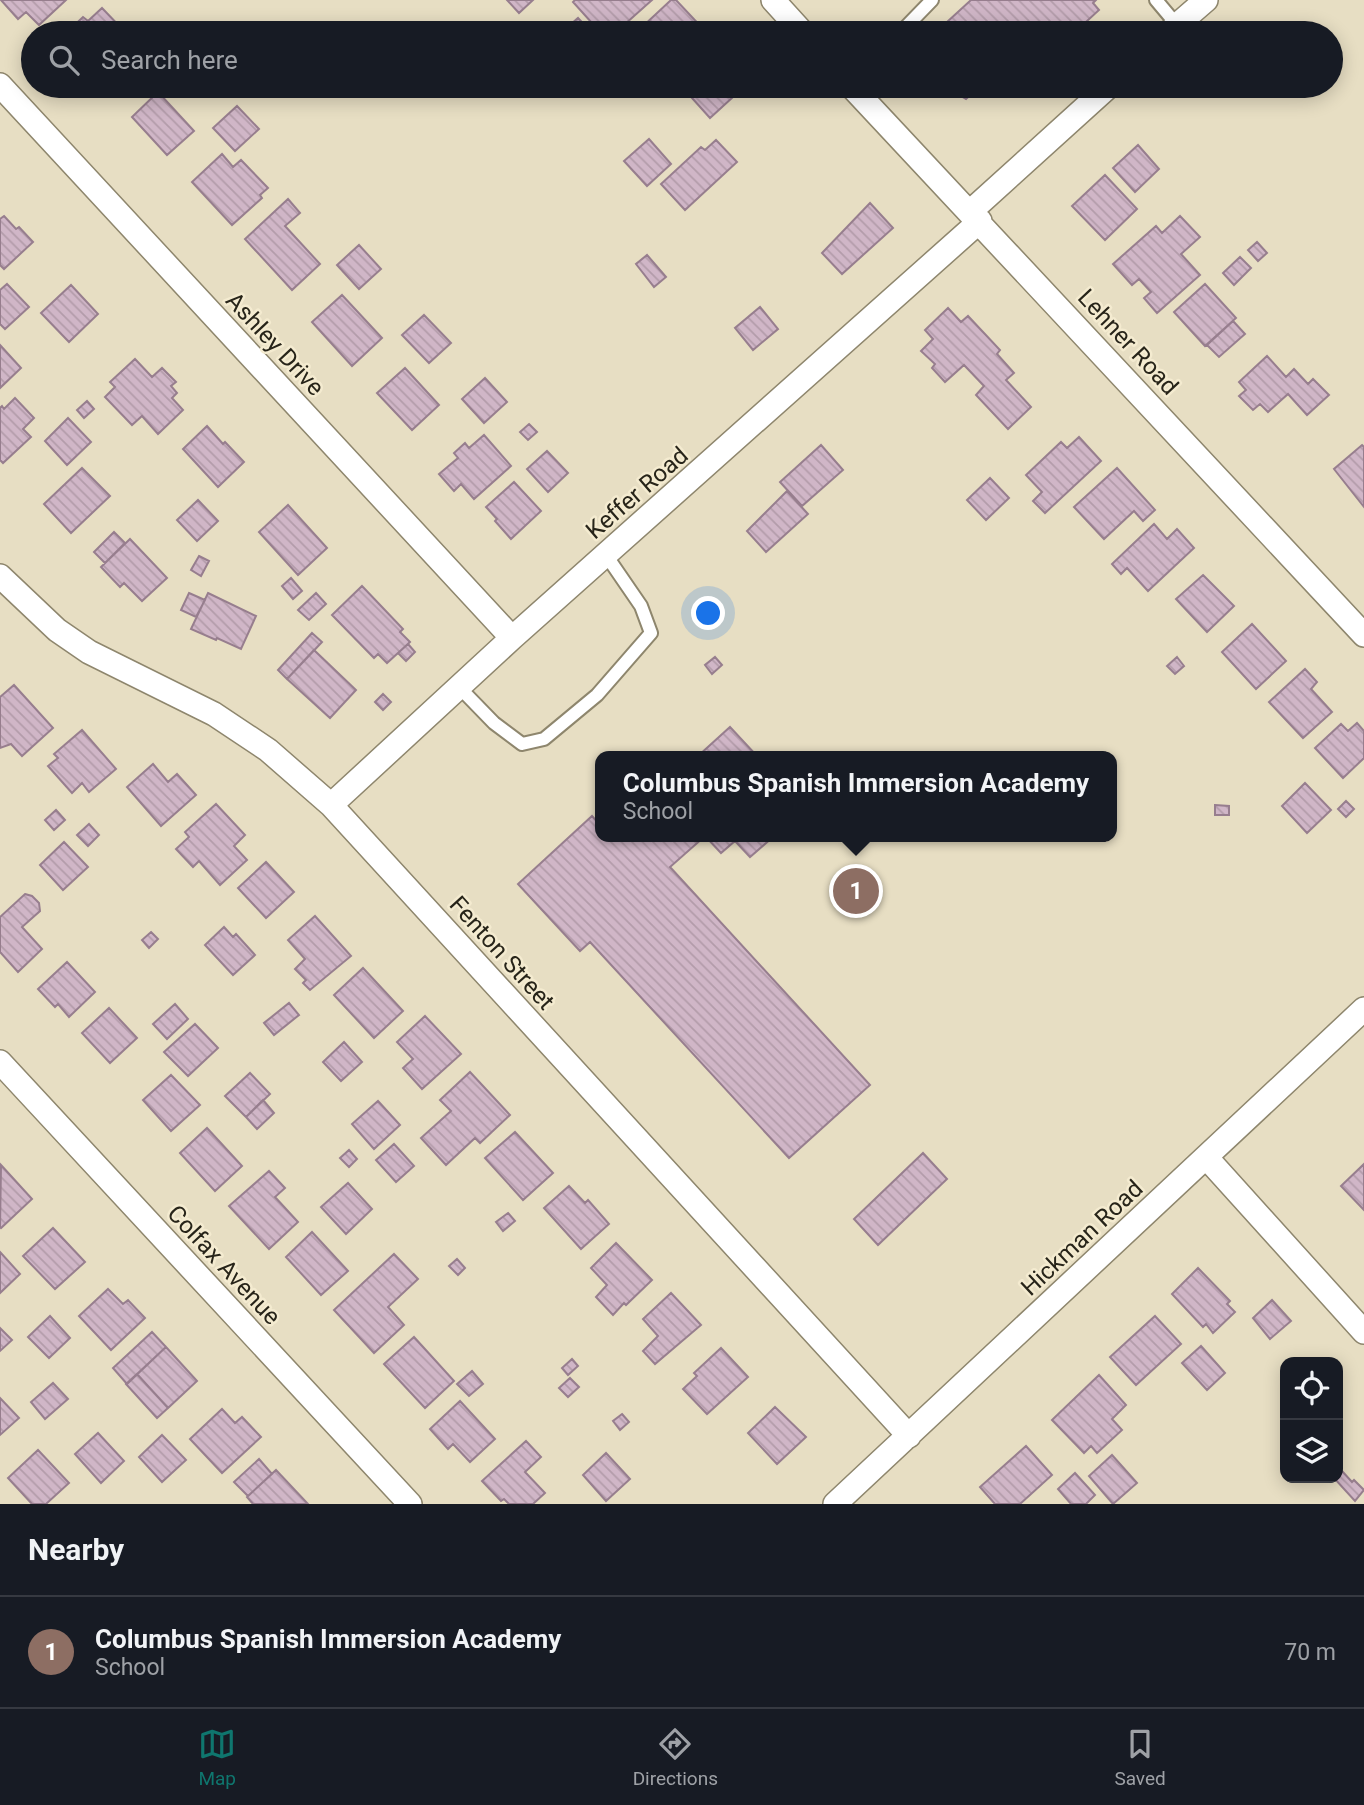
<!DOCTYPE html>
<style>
:root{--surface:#171b24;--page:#20242c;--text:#f1f3f6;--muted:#9ea1a6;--line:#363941;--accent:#0f766e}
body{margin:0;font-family:Roboto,sans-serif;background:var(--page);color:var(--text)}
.controls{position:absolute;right:21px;bottom:21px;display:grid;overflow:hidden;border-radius:14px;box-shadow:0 4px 18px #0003}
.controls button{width:63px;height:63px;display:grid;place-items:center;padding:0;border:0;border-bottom:2px solid var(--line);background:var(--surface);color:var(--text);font:35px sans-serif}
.you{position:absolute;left:709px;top:614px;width:24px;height:24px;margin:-18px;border:5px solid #fff;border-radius:50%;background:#1a73e8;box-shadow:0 0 0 10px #1a73e833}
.badge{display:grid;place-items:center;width:46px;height:46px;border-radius:50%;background:var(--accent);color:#fff;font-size:23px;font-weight:700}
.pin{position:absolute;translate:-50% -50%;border:4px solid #fff;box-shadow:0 2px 7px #0006}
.popup{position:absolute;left:595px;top:751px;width:522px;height:91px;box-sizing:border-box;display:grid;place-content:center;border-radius:14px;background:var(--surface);filter:drop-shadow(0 2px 5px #0005);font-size:23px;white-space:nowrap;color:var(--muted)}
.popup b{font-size:26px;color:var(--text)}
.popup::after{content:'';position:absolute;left:50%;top:100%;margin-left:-14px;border:14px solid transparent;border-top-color:var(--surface)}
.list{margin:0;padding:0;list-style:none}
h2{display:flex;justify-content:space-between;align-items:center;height:91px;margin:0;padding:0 28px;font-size:30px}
h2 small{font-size:23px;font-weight:400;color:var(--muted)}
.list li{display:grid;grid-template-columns:46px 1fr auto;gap:21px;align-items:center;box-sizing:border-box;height:112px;padding:0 28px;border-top:2px solid var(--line)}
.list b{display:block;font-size:26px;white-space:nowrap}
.list p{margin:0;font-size:23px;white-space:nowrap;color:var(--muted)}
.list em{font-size:23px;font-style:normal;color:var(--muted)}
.icon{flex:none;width:38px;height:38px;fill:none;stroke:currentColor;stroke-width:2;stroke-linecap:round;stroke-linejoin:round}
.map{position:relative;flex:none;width:1364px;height:1504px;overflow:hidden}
.search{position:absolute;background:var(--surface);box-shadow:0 4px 18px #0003;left:21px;right:21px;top:21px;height:77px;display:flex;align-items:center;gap:18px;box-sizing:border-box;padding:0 24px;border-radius:38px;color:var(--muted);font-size:26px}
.sheet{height:203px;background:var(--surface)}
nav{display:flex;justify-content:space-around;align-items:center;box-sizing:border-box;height:98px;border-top:2px solid var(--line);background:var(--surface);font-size:19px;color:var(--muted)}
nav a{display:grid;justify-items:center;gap:4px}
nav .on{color:var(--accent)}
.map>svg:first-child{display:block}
.building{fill:url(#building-back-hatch);stroke:#977e8e;stroke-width:2}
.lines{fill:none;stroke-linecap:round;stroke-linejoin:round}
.lane-casing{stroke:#8e866d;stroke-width:16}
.street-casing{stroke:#8e866d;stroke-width:26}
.lane{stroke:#fff;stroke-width:12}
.street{stroke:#fff;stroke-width:23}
.labels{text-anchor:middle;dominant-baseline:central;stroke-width:5;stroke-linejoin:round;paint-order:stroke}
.street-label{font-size:24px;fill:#272419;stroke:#f4ebd0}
</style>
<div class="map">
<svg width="1364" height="1504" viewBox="0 0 1364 1504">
<defs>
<pattern id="building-back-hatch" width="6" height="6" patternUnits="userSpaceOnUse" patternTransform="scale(1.75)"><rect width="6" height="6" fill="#d0b6c7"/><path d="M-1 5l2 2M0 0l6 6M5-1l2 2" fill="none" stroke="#b39caa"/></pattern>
</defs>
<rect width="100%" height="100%" fill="#e7dec3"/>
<path class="building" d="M1 0H66L39 25 26 12 18 19Z
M507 0H533L519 13Z
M575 0H652L615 33H601L573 2Z
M671 0H676L707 33H646L641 28Z
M971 0H1096L1093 3 1099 10 1074 33H1053L1046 26 1038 33H935Z
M102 8 126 33H66L83 17 88 21Z
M578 18 592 33H561Z
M685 86H745L710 118 683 88Z
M944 86H980L966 99Z
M158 92 194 131 167 155 132 117Z
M237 106 259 129 235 151 213 128Z
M649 139 671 164 647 186 624 161Z
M716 140 737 162 685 210 661 184 701 147 705 150Z
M1138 145 1159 169 1135 192 1113 168Z
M222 154 233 167 241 160 268 188 260 195 262 198 232 225 192 182Z
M1105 175 1137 209 1105 240 1072 206Z
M288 199 300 213 285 226 320 264 292 290 245 239Z
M870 203 893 228 842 274 822 253Z
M4 216 16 229 19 227 33 242 4 269 0 265V219Z
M1180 216 1200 237 1181 254 1200 275 1157 313 1144 298 1151 292 1139 279 1132 285 1113 264 1156 226 1162 233Z
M1257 242 1267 253 1258 261 1248 250Z
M359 245 381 269 359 289 337 265Z
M647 255 666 277 654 287 636 264Z
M1240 257 1251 268 1234 285 1223 273Z
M7 284 29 307 5 329 0 324V290Z
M1205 284 1236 318 1205 346 1174 312Z
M71 285 98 314 69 342 41 313Z
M342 295 382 338 352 366 312 322Z
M760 307 778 329 753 350 735 328Z
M948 308 961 322 968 316 1000 350 997 354 1014 373 1006 380 1031 407 1008 429 976 395 984 386 964 365 945 382 932 368 935 364 921 351 933 339 925 330Z
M424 315 451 343 429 363 402 335Z
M1233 321 1245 334 1219 357 1207 345Z
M0 345 21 368 0 388Z
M1267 356 1286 377 1294 369 1308 384 1313 379 1329 395 1307 415 1288 394 1268 412 1260 404 1253 410 1239 396 1246 390 1239 382Z
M135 359 152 377 162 368 176 382 171 386 177 393 172 398 183 410 158 434 142 416 132 425 105 397 115 387 110 382Z
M405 368 439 405 412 430 377 393Z
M485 378 507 402 484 423 462 399Z
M15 398 34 418 23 429 31 437 3 463 0 460V408L2 406 4 409Z
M87 401 94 409 84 418 77 410Z
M68 418 91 442 67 465 45 441Z
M529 424 537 432 528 440 520 432Z
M207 426 223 444 225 442 244 462 218 487 183 449Z
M484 435 511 466 474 499 461 484 454 491 439 474 458 458 454 453 465 443 469 448Z
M1079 437 1101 461 1045 513 1033 501 1042 492 1026 475 1061 442 1067 448Z
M821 445 843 470 802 506 780 482Z
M1362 445 1364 447V507L1334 469Z
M547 451 568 473 548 492 527 469Z
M82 468 110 496 71 533 44 504Z
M1117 468 1155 510 1143 521 1134 511 1104 539 1074 507Z
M990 478 1009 498 986 520 967 500Z
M514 482 541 511 511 539 495 521 497 519 486 507Z
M787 491 808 514 766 552 747 531Z
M198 500 218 521 197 541 177 520Z
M288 505 327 548 298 575 259 532Z
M1154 524 1167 539 1177 529 1194 548 1148 591 1127 568 1121 574 1112 564Z
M114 532 125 543 105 563 94 552Z
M130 539 167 578 142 601 124 583 120 587 101 567Z
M199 556 209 561 201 576 191 570Z
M1203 575 1234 606 1207 632 1176 599Z
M291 578 302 591 293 599 282 586Z
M362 586 403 629 400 632 410 642 387 663 378 654 374 658 332 615Z
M189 593 205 600 196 617 181 610Z
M208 593 256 616 241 649 217 638 216 640 191 629Z
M316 593 326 604 309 620 298 610Z
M1252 624 1286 661 1256 689 1222 652Z
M312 633 322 642 287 679 278 670Z
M408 644 415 652 406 661 398 653Z
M314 650 356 690 330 718 287 679Z
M715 657 722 665 712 674 705 665Z
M1177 657 1184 666 1175 674 1167 666Z
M1305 669 1317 682 1311 689 1332 712 1303 738 1269 702Z
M14 685 53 728 22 756 11 744 0 748V697Z
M383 694 391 702 383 710 375 702Z
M1357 723 1364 731V758L1343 778 1315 748 1341 724 1348 731Z
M730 727 757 756H698Z
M82 730 116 769 89 792 82 783 72 793 48 766 58 758 54 754Z
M153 764 168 782 177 774 196 795 161 826 127 787Z
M1305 783 1331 810 1307 833 1282 806Z
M1346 801 1354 809 1346 817 1338 809Z
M216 804 245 835 234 846 247 860 220 885 199 861 193 867 176 849 189 837 185 832Z
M1215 805 1229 806V815H1215Z
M56 810 65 820 54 830 45 820Z
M592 816 600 825V837H704L670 867 870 1085 789 1158 590 942 580 951 518 884Z
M89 824 99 835 88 846 77 835Z
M706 837H773L750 857 735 841 721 853Z
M64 842 88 867 63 890 40 865Z
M266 862 294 892 266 918 238 888Z
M25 894 32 896 39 903 40 911 22 927 42 949 18 972 0 952V917Z
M315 916 351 956 310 990 303 983 306 980 295 969 305 959 288 940Z
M224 927 233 937 236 934 255 955 233 975 205 945Z
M151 932 158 939 149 948 142 940Z
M67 962 95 992 69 1017 58 1004 55 1007 38 989Z
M363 968 403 1011 374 1038 334 995Z
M289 1003 299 1015 274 1035 264 1023Z
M175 1004 188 1019 167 1039 153 1024Z
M109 1008 137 1038 110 1063 82 1033Z
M425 1016 461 1054 422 1089 403 1068 413 1059 397 1042Z
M195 1024 218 1048 188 1076 164 1052Z
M344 1042 362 1062 341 1081 323 1062Z
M470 1072 510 1115 480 1143 475 1138 446 1165 421 1138 451 1111 440 1100Z
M250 1073 270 1094 246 1117 225 1096Z
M171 1075 200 1105 171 1131 143 1100Z
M263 1100 274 1113 257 1129 246 1117Z
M378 1101 400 1125 374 1149 352 1124Z
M207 1128 242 1166 215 1191 180 1153Z
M515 1132 553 1173 523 1200 485 1158Z
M394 1144 414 1166 396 1182 376 1160Z
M349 1150 357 1159 349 1167 340 1158Z
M923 1153 947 1179 878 1245 854 1219Z
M1364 1164V1210L1341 1186Z
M1 1165 32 1199 1 1228 0 1227Z
M269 1171 285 1188 275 1197 298 1222 269 1249 229 1206Z
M348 1183 372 1209 346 1234 321 1207Z
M569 1186 585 1203 588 1200 609 1224 581 1249 544 1208Z
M508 1213 515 1221 503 1231 496 1222Z
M53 1228 85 1262 55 1289 23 1256Z
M312 1232 348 1271 321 1295 286 1257Z
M616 1243 652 1280 626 1305 624 1303 613 1315 596 1297 607 1285 591 1268Z
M0 1252 20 1274 0 1293Z
M394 1254 418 1279 388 1307 404 1325 374 1353 334 1310Z
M457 1259 465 1268 458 1275 449 1266Z
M1198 1268 1230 1301 1227 1304 1235 1312 1213 1333 1206 1324 1203 1327 1172 1294Z
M108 1289 123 1304 128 1300 145 1318 111 1350 79 1316Z
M671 1293 701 1325 655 1364 643 1351 658 1336 643 1319Z
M1272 1300 1291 1321 1270 1339 1253 1318Z
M50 1316 70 1338 49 1358 28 1337Z
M1155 1316 1181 1344 1136 1385 1110 1357Z
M0 1328 12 1340 0 1351Z
M152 1332 166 1347 127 1384 113 1368Z
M414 1337 454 1381 425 1408 384 1364Z
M1201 1346 1225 1373 1207 1390 1182 1363Z
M166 1347 197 1381 168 1408 137 1374Z
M721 1348 748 1377 707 1414 683 1389 697 1376 694 1373Z
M572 1359 578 1366 568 1375 562 1368Z
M472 1371 483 1384 469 1396 457 1384Z
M137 1374 168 1408 157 1418 126 1384Z
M1099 1375 1126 1405 1112 1419 1122 1430 1097 1453 1091 1446 1084 1453 1052 1420Z
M570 1378 579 1387 568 1397 559 1388Z
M53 1383 68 1399 45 1419 31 1402Z
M0 1398 19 1418 0 1435Z
M460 1401 495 1439 470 1462 453 1444 448 1449 430 1429Z
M775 1407 806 1437 777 1464 748 1433Z
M222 1409 235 1423 242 1417 261 1437 222 1473 190 1439Z
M622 1414 629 1422 620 1430 613 1421Z
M98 1433 124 1461 101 1483 75 1454Z
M162 1435 186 1460 162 1482 139 1457Z
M526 1441 541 1457 525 1472 545 1493 533 1504H509L504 1499 501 1501 482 1481Z
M1026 1446 1052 1475 1020 1504H995L980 1487Z
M38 1450 69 1483 46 1504H32L8 1478Z
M606 1453 630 1479 606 1501 583 1475Z
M1112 1455 1137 1483 1113 1504 1089 1476Z
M259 1459 272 1474 248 1496 234 1482Z
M276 1470 308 1504H253L247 1497Z
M1342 1471 1352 1482 1354 1480 1364 1490 1355 1501 1334 1478H1338Z
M1075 1473 1095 1495 1086 1504H1071L1058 1489Z"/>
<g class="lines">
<defs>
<path id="lane" d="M1156 0 1177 25
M900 33 932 0
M459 687 494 723 522 744 544 739 597 695 651 633 641 606 606 555"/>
<path id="street" d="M773 0 803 33
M1168 33 1206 0
M0 85 512 638
M851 86 1364 635
M971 211 1109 86
M0 576 57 630 89 652 214 714 268 750 331 805 909 1436
M331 805 512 638 980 221
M0 1062 410 1504
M1206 1157 1364 1332
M835 1504 1364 1009"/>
</defs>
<use href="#lane" class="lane-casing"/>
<use href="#street" class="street-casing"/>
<use href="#lane" class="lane"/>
<use href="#street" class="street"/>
</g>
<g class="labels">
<g class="street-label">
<text transform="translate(1128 342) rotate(47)">Lehner Road</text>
<text transform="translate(275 344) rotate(47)">Ashley Drive</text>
<text transform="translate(637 493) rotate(-41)">Keffer Road</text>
<text transform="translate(502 953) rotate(48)">Fenton Street</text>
<text transform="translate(1082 1238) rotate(-43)">Hickman Road</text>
<text transform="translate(224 1265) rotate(47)">Colfax Avenue</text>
</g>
</g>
</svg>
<div class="controls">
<button><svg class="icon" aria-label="locate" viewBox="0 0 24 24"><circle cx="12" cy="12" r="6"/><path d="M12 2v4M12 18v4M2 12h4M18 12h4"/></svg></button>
<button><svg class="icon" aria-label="layers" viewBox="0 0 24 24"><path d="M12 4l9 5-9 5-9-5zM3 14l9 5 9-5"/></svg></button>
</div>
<div class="you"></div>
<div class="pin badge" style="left:856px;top:891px;background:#8d6e63">1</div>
<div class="popup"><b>Columbus Spanish Immersion Academy</b>School</div>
<div class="search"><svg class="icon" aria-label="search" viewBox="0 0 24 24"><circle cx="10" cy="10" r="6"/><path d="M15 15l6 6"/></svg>Search here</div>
</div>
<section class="sheet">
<h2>Nearby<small></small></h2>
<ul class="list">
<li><span class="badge" style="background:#8d6e63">1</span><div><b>Columbus Spanish Immersion Academy</b><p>School</p></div><em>70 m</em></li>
</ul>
</section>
<nav>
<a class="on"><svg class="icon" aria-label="map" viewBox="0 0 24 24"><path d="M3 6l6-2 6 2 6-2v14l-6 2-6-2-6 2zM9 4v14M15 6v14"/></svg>Map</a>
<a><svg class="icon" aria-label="directions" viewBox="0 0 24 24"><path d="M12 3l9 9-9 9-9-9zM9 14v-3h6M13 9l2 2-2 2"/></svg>Directions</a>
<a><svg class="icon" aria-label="saved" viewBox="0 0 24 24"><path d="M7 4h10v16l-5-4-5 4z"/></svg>Saved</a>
</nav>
